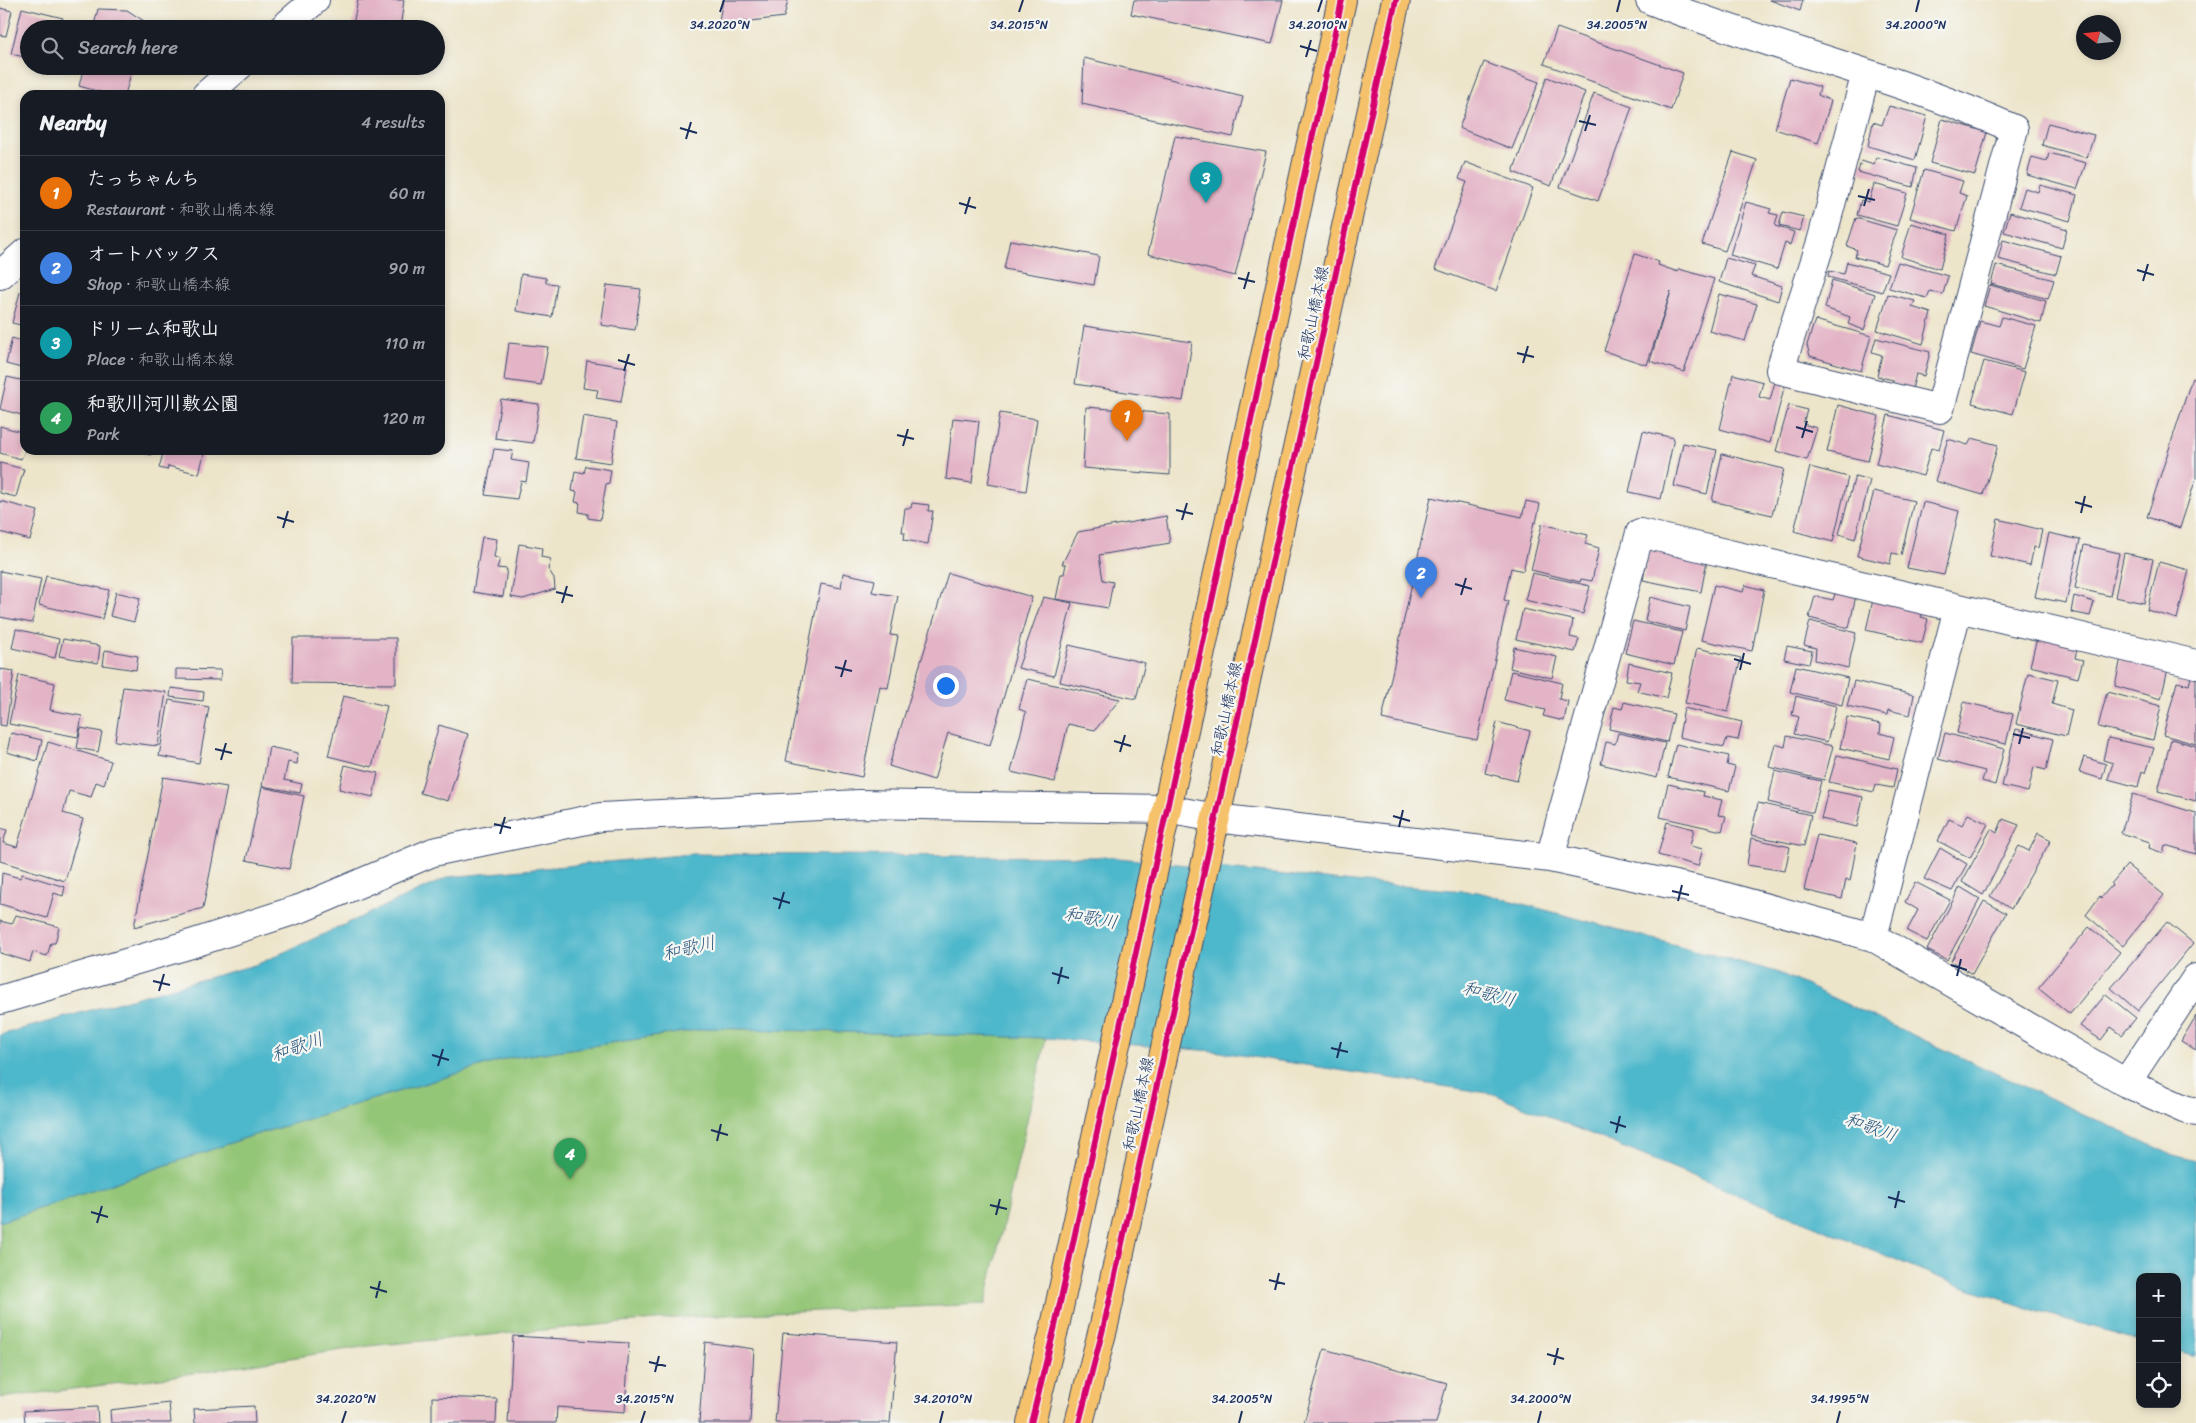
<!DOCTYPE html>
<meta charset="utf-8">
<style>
:root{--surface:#171b24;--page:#242831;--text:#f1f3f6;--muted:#9ea1a6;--line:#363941;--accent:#c8321e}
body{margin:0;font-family:Sriracha,"Klee One",sans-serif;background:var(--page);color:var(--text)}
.controls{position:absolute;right:15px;bottom:15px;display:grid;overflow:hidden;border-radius:10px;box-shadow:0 2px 8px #0003}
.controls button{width:45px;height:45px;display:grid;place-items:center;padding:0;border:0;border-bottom:1px solid var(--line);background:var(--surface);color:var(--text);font:25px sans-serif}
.compass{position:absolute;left:2076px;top:15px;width:45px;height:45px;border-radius:50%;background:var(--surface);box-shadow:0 2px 8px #0003;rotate:285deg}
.you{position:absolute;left:945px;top:685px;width:18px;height:18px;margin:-12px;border:4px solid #fff;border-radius:50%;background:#1a73e8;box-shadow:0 0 0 8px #1a73e833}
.badge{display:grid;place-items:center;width:32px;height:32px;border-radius:50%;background:var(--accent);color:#fff;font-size:16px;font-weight:700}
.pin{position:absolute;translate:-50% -41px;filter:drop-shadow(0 1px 2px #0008)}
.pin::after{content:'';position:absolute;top:26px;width:18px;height:15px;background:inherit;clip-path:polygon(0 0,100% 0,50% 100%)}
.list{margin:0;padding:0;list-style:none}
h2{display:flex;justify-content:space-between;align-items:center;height:65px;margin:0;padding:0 20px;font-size:21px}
h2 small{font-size:16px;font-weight:400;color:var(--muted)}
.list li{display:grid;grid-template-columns:32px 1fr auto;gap:15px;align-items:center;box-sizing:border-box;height:75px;padding:0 20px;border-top:1px solid var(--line)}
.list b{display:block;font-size:19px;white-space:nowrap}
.list p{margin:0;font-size:16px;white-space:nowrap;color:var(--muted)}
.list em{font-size:16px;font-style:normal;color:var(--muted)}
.icon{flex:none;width:28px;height:28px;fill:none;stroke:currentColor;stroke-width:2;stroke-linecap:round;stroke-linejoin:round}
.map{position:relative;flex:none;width:2196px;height:1423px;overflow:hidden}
.search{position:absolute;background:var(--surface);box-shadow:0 2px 8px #0003;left:20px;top:20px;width:425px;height:55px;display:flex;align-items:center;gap:12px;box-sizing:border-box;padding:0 18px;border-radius:28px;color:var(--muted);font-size:19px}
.panel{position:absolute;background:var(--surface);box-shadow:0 2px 8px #0003;left:20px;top:90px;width:425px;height:365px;border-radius:15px}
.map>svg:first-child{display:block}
.green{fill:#94c677;stroke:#587a6a}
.water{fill:#4eb7cb;stroke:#347394}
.building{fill:#e3b4c6}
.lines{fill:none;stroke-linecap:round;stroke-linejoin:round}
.minor-casing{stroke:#3a4a6e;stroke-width:30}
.primary-casing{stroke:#3a4a6e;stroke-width:30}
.minor{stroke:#fff;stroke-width:28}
.primary{stroke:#f5c16b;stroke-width:28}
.cycleway-casing{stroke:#f6f6f2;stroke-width:9}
.cycleway{stroke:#d6006c;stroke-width:6}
.ticks{fill:none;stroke:#1b2f5e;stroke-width:2}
.labels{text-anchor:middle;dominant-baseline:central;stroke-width:4.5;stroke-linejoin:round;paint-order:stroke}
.street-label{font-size:16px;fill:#1b2f5e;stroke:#f6f6f2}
.water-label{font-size:18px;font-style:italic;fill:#2a587f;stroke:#f6f6f2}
.ticks-label{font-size:12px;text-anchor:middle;fill:#1b2f5e;stroke:#f6f6f2;stroke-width:4.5;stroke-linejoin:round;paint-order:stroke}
</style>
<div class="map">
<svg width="2196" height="1423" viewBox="0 0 2196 1423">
<rect width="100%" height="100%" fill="#f6f6f2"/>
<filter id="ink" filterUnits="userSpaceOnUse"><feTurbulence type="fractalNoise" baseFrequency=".02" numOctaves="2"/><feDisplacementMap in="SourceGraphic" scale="10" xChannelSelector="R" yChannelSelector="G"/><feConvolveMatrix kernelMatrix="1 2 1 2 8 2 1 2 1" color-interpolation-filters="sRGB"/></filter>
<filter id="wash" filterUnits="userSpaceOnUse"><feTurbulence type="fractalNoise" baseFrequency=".0096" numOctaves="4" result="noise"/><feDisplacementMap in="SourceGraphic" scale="20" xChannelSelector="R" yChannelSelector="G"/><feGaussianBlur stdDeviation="1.12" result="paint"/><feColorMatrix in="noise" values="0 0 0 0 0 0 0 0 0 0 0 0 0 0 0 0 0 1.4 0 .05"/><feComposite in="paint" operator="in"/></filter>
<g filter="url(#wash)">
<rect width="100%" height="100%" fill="#ede5ca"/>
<path class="green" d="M711 1028 1046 1038 985 1304 699 1316 368 1346 161 1378 0 1398V1222L251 1136 509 1058Z"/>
<path class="water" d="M691 854 1109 857 1364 883 1478 892 1777 972 2170 1154 2196 1161V1356L2177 1351V1277H2140V1340L2040 1312 1950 1282 1494 1094 1214 1051 1046 1038 711 1028 509 1058 251 1136 0 1222V1035L258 964 449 877Z"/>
<g id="blocks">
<path class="building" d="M358 0H404L400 29H352Z
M723 0H788L784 17 718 25Z
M1134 0H1283L1272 44 1131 14Z
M1770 0H1803L1800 11Z
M0 8 12 11 6 36 0 35Z
M22 8 63 18 60 29H29V58L11 54Z
M98 9 127 10 144 21 142 29H93Z
M1557 28 1683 73 1671 110 1544 64Z
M1084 58 1243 97 1233 137 1082 104Z
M1484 62 1539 82 1512 149 1459 128Z
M84 66H133L125 95H111L79 86Z
M1547 77 1585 92 1551 186 1513 172Z
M1790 78 1820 87 1818 95 1831 101 1818 143 1775 129Z
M203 83 249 94V95H200Z
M1594 93 1632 107 1598 201 1560 187Z
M1889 106 1927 116 1915 160 1868 146 1873 122 1882 125Z
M1942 119 1987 132 1975 175 1930 163Z
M2048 123 2094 135 2087 158 2042 145Z
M1175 136 1266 152 1235 276 1148 254Z
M1733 152 1757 160 1725 251 1702 244Z
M2049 153 2086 163 2077 189 2027 175 2032 157 2047 161Z
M1876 157 1917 168 1913 187 1858 172 1861 161 1874 165Z
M1465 162 1533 188 1496 291 1435 269 1467 182 1459 179Z
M1924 170 1963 181 1959 193 1967 196 1956 231 1910 218Z
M1874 184 1907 193 1897 226 1857 215 1861 200 1869 202Z
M2040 185 2077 195 2070 221 2019 207 2025 188 2038 192Z
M1746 202 1771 209 1769 213 1778 215 1775 226 1794 232 1790 245 1785 243 1777 269 1730 255Z
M1783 212 1804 217 1800 231 1779 226Z
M2010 212 2067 229 2062 248 2004 232Z
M1856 218 1897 230 1885 265 1855 257 1857 250 1847 246Z
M1911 223 1949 234 1940 269 1901 257Z
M1010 240 1099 256 1094 285 1004 269Z
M2003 240 2061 256 2056 274 1998 259Z
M1635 254 1659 262 1658 265 1678 272 1679 269 1714 279 1684 372 1650 361 1671 291 1647 365 1604 351Z
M1726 258 1755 266 1751 276 1782 286 1778 301 1719 282Z
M1847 262 1889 273 1882 292 1828 277 1829 271 1844 274Z
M1898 262 1948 276 1943 294 1930 291 1927 298 1889 288Z
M1996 265 2054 280 2048 299 1991 284Z
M521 274 546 278V283L557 284 552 317 516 311Z
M1832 280 1875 294 1864 330 1848 324 1850 317 1825 308Z
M607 285 641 289 635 330 601 325Z
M1990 285 2046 301 2041 323 1984 306Z
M20 292 25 294V326L12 323Z
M1719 294 1757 304 1745 341 1709 331Z
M1888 294 1915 301 1912 307 1931 313 1923 344 1877 330Z
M2002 317 2036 326 2023 369 1971 354 1980 321 1999 326Z
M1815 320 1871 336 1861 371 1810 356 1807 345Z
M1084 326 1192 342 1183 401 1075 384Z
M12 338 25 342V369L6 364Z
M1876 338 1930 352 1924 376 1916 374 1912 389 1893 384V380L1877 376 1882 355 1872 352Z
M509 343 548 347 541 385 504 380Z
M587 361 627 367 621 402 596 398 598 390 583 388Z
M1984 361 2025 372 2013 414 1972 403Z
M1733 374 1763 382 1759 397 1770 400 1775 382 1785 384 1770 443 1720 429Z
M7 377 25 381V416L0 409Z
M2192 378 2196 379V478L2180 528 2147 517Z
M501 399 539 404 533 443 495 438Z
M1789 405 1807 410 1803 424 1817 428 1807 460 1776 451Z
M1838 405 1879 416 1868 461 1827 452Z
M1086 407 1170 414V475L1083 468Z
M1000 413 1037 419 1026 491 988 484Z
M1888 415 1944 430 1939 450 1931 448 1923 476 1876 464Z
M583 416 617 422 611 463 576 458Z
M953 418 979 421 972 483 946 479Z
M0 426 25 433V451L21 459 0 453Z
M1643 431 1674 438 1661 499 1629 492Z
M1972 438 1998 445 1983 495 1935 481 1948 439 1968 445Z
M1683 443 1717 450 1707 494 1674 486Z
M494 449 513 451 511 460 529 463 526 482 521 481 517 499 485 495Z
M133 450H152L151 455Z
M164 450H205L199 474 168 466 167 470 159 468Z
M1722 454 1784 469 1772 515 1712 501Z
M0 463 24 469 16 497 0 493Z
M586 466 611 470 609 483 606 484 600 520 588 518V514L579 512 580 503 575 502 577 492 572 491 575 471 584 473Z
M1810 467 1848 477 1833 542 1794 531Z
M1855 476 1870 480 1855 539 1839 534Z
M1874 491 1914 501 1901 555 1892 553 1890 564 1857 556Z
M1431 497 1522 517 1526 501 1540 504 1536 523 1534 522 1523 571 1511 568 1504 600 1508 601 1477 740 1382 719Z
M0 501 38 511 30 540 0 532Z
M1923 502 1959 511 1944 575 1907 568Z
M912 503 929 505 928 511H933L928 544 904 540 905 532H902L905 508H911Z
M1166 516 1170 543 1099 555 1103 580 1113 582 1108 608 1056 599 1061 574H1064L1066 564H1062L1078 532Z
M1998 519 2042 530 2038 548 2034 547 2030 565 1990 556Z
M1542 524 1588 535 1585 544 1599 548 1592 581 1581 579 1580 582 1531 570Z
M2049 533 2080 540 2066 603 2035 597Z
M482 537 497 539 494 557 500 559 497 568 507 569 503 597 473 592Z
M519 544 542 548 541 557 551 559 548 569 554 578 555 589 523 599 511 597Z
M2084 545 2119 553 2110 596 2075 588Z
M1649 548 1708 555 1701 592 1643 580Z
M2124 553 2153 559 2144 603 2115 597Z
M2159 562 2189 570 2177 619 2147 610Z
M0 571 41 579 32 623 0 617Z
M843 573 875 580 872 592 898 596 890 635 898 636 888 688 880 686 862 777 786 761 821 584 841 588Z
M948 573 1032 597 990 745 948 733 934 780 889 766Z
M1532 573 1590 586 1583 614 1525 600Z
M46 576 109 590 102 619 39 605Z
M1714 585 1743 592 1745 585 1764 590 1752 651 1701 640Z
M1836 591 1856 595 1849 628 1809 618 1815 596 1833 600Z
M116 592 140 598 134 622 110 616Z
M2074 596 2094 602 2090 616 2071 612Z
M1043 597 1072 603 1054 676 1018 668Z
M1650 597 1690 607 1685 631 1645 621Z
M1873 600 1923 612 1921 617 1928 619 1922 643 1866 630Z
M1523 609 1573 620 1570 637 1579 639 1575 652 1516 639Z
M1633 621 1682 632 1674 665 1625 653Z
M1810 621 1856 633 1848 668 1815 660 1816 648 1804 645Z
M16 629 59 639 55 658 12 648Z
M2039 630 2079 640 2075 658 2083 660 2078 678 2030 666Z
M293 638H396V684L292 683Z
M63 639 100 646 98 663 59 656Z
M1069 645 1145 663 1136 699 1060 682Z
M1787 646 1812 651 1809 664 1784 659Z
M1514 647 1557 657 1552 678 1510 668Z
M1697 648 1741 658 1728 712 1685 703Z
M105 650 138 656 136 670 103 665Z
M2122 653 2169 664 2161 699 2115 686Z
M1629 663 1672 673 1666 698 1637 691 1640 682 1626 680Z
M1796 666 1848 678 1842 705 1790 692Z
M0 669 14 671 6 726 0 725Z
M176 669 221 670 220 680 176 679Z
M1511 671 1562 683 1559 699 1568 701 1564 721 1543 716 1545 710 1504 700Z
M2028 673 2058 680 2052 704 2072 710 2066 736 2016 724Z
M2192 673 2196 674V744L2163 735 2177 682 2189 685Z
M19 675 55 683 50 710 82 716 78 737 9 724Z
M1027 679 1120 699 1095 730 1068 724 1055 782 1011 772 1026 712 1019 709Z
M1854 681 1914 695 1910 715 1888 710 1887 715 1847 706Z
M123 687 166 692 158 746 115 741Z
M171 688 204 692 203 701 170 697Z
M2107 692 2161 706 2153 740 2098 727Z
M343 696 387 706 372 767 328 756Z
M1796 696 1836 706 1827 742 1794 734 1799 717 1792 715Z
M169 700 209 707 199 763 159 756Z
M1624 702 1674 714 1667 742 1609 729 1614 707 1622 709Z
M1964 702 2013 714 2006 744 1957 733Z
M1684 708 1742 722 1738 740 1727 738 1724 747 1679 737Z
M1847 717 1881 724 1880 733 1894 737 1889 759 1840 748Z
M1497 722 1530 731 1517 781 1485 773Z
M439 725 468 734 448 801 420 793Z
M81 728 102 732 98 752 77 748Z
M2016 729 2053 739 2046 770 2034 767 2028 792 2002 786Z
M11 733 42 740 37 761 7 752Z
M1618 733 1665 743 1657 778 1601 764 1606 742 1615 744Z
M1945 733 2004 749 1995 785 1982 781 1985 771 1938 759Z
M1787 736 1833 746 1824 780 1769 767 1775 744 1785 747Z
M2108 738 2154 748 2146 773 2142 771 2138 787 2108 779 2113 763 2103 760Z
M2171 739 2196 746V801L2158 791Z
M48 742 111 761 104 785 96 782 91 797 69 791 63 813 83 819 65 881 0 861V828L7 830 3 843 17 847Z
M1676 744 1729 756 1727 765 1735 767 1729 791 1668 777Z
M269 747 298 753 297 764 288 762 284 780 302 784 300 793 262 786Z
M1837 755 1897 769 1893 788 1876 785 1874 792 1829 782Z
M2084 757 2106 764 2102 779 2079 772Z
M345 765 378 773 373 797 339 789Z
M1775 771 1821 781 1813 813 1768 802Z
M163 777 227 787 203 908 134 927Z
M1668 784 1704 792 1703 796 1722 800 1718 815 1726 816 1722 831 1660 817Z
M262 787 304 796 289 869 246 860Z
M1828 790 1863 797 1857 827 1821 819Z
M2133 794 2196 813V854L2165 845 2163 853 2149 848 2150 842 2121 833Z
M1758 803 1811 815 1804 846 1751 835Z
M1968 814 1988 824 1970 858 1938 841 1949 819 1962 825Z
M2003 819 2019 825 1983 895 1962 882 1991 829 1997 833Z
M1667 822 1694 829 1690 846 1703 849 1698 866 1658 855Z
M2038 833 2051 840 2011 909 1990 896 2019 846 2029 851Z
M1817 835 1857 843 1850 881 1846 879 1842 899 1804 890Z
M1751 838 1790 847 1785 871 1747 865Z
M1940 848 1967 864 1952 891 1924 879Z
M2127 865 2164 895 2123 946 2086 915 2100 896 2101 898 2112 885 2111 884Z
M2 873 20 878 22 874 65 887 63 896 54 893 47 918 0 904Z
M1915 882 1950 900 1927 941 1907 931 1918 910 1905 902Z
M1960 887 1980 899 1947 960 1927 950Z
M1984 901 2006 913 1972 974 1951 961Z
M16 915 59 927 55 943H51L47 956 33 952 30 962 0 953V921L12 924Z
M2167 922 2193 943 2138 1011 2111 988Z
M2089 927 2120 952 2070 1014 2038 988Z
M2106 994 2136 1018 2122 1035 2111 1027 2101 1040 2080 1026Z
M2196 1016V1050L2181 1041Z
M783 1333 897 1342 890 1423H775Z
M513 1336 629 1343 625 1412 557 1407 556 1423H508Z
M705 1342 754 1349 750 1423H699Z
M1324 1349 1447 1383 1436 1423H1304Z
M432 1397 497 1399 496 1423H432Z
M169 1403 171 1423H111L110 1410Z
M254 1406 255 1423H195L194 1409Z
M97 1407 98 1423H25L24 1411Z"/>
</g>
</g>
<g filter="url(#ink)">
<use href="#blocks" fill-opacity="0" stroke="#3a4a6e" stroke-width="1"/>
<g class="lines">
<defs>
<path id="minor" d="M1650 0C1770 47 1897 76 2014 129L1940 409 1780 370 1821 242 1866 73
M282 29 315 0
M206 95 239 66
M0 275 25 253
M1550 858 1640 533 2196 664
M1873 937 1958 608
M0 1000 191 944 302 908 433 852 601 817 859 804 1166 809 1216 818 1550 858 1716 894 1873 937 2126 1083 2184 1109 2196 1112
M2126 1083 2196 978"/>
<path id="primary" d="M1031 1423 1055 1326 1342 0
M1079 1423 1104 1325 1396 0"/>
</defs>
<use href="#minor" class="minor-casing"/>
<use href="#primary" class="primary-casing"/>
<use href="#minor" class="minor"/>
<use href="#primary" class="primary"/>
<defs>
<path id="cycleway" d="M1031 1423 1055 1326 1342 0
M1079 1423 1104 1325 1396 0"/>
</defs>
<use href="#cycleway" class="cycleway-casing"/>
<use href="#cycleway" class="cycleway"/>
</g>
</g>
<path class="ticks" d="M720 12 724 0M1019 12 1023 0M1318 12 1322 0M1617 12 1620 0M1916 12 1919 0M1300 46 1317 51M1306 57 1311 40M1579 121 1596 125M680 128 697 133M1585 131 1590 115M686 139 691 122M1858 196 1875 200M959 203 976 208M1864 206 1869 189M965 214 970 197M2137 270 2154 275M1238 278 1255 282M2143 281 2148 264M1244 289 1249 272M1517 353 1534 357M618 360 635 365M1523 363 1528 346M624 371 629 354M1796 427 1813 432M897 435 914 439M1802 438 1807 421M903 446 908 429M2075 502 2092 507M1176 510 1193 514M2081 513 2085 496M277 517 294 522M1182 520 1187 503M283 528 288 511M1455 584 1472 589M556 592 573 596M1461 595 1466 578M562 603 567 586M1734 659 1751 664M835 667 852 671M1740 670 1744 653M841 677 846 660M2013 734 2030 738M1114 741 1131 746M2019 744 2023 728M215 749 232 753M1120 752 1125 735M221 760 226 743M1393 816 1410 821M494 824 511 828M1399 827 1403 810M500 834 505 817M1672 891 1689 895M773 898 790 903M1678 901 1682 885M779 909 784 892M1951 965 1967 970M1052 973 1069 978M1957 976 1961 959M153 981 170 985M1058 984 1062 967M159 991 164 974M1331 1048 1348 1052M432 1055 449 1060M1337 1058 1341 1042M438 1066 443 1049M1610 1122 1626 1127M711 1130 728 1135M1616 1133 1620 1116M717 1141 721 1124M1888 1197 1905 1202M990 1205 1007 1209M1895 1208 1899 1191M91 1212 108 1217M996 1215 1000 1199M97 1223 102 1206M1269 1280 1285 1284M370 1287 387 1292M1275 1290 1279 1273M376 1298 380 1281M1547 1354 1564 1359M649 1362 666 1366M1554 1365 1558 1348M655 1372 659 1356M342 1423 346 1411M641 1423 645 1411M940 1423 943 1411M1239 1423 1242 1411M1538 1423 1541 1411M1837 1423 1840 1411"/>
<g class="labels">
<g class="street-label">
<text transform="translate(1313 313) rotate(-78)">和歌山橋本線</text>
<text transform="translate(1226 709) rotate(-78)">和歌山橋本線</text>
<text transform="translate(1138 1104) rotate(-78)">和歌山橋本線</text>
</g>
<g class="water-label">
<text transform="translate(1091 918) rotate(10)">和歌川</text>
<text transform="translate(689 948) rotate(-13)">和歌川</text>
<text transform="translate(1489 994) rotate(15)">和歌川</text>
<text transform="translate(297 1047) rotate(-19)">和歌川</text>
<text transform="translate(1871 1127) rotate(20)">和歌川</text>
</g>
</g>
<g class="ticks-label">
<text x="720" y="29">34.2020°N</text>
<text x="1019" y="29">34.2015°N</text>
<text x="1318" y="29">34.2010°N</text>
<text x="1617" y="29">34.2005°N</text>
<text x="1916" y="29">34.2000°N</text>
<text x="346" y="1403">34.2020°N</text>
<text x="645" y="1403">34.2015°N</text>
<text x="943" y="1403">34.2010°N</text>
<text x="1242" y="1403">34.2005°N</text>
<text x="1541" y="1403">34.2000°N</text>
<text x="1840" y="1403">34.1995°N</text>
</g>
</svg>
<div class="controls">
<button>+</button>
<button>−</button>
<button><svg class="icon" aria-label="locate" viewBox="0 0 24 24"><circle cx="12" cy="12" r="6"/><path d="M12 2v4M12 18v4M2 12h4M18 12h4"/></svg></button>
</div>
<svg class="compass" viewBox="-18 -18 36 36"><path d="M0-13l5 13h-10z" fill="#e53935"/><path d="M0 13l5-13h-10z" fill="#9ea1a6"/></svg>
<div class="you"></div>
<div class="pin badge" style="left:1127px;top:441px;background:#e8710a">1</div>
<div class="pin badge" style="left:1421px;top:598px;background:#3f7fe0">2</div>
<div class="pin badge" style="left:1206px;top:203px;background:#0f9aa8">3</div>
<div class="pin badge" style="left:570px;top:1179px;background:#2e9e5b">4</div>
<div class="search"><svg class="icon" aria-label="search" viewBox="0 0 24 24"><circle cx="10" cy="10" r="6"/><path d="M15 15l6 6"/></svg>Search here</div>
<section class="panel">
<h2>Nearby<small>4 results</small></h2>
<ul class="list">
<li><span class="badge" style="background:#e8710a">1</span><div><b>たっちゃんち</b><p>Restaurant · 和歌山橋本線</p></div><em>60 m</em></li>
<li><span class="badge" style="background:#3f7fe0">2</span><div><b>オートバックス</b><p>Shop · 和歌山橋本線</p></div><em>90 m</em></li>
<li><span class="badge" style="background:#0f9aa8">3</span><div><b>ドリーム和歌山</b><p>Place · 和歌山橋本線</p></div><em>110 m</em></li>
<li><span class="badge" style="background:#2e9e5b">4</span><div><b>和歌川河川敷公園</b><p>Park</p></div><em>120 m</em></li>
</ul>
</section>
</div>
